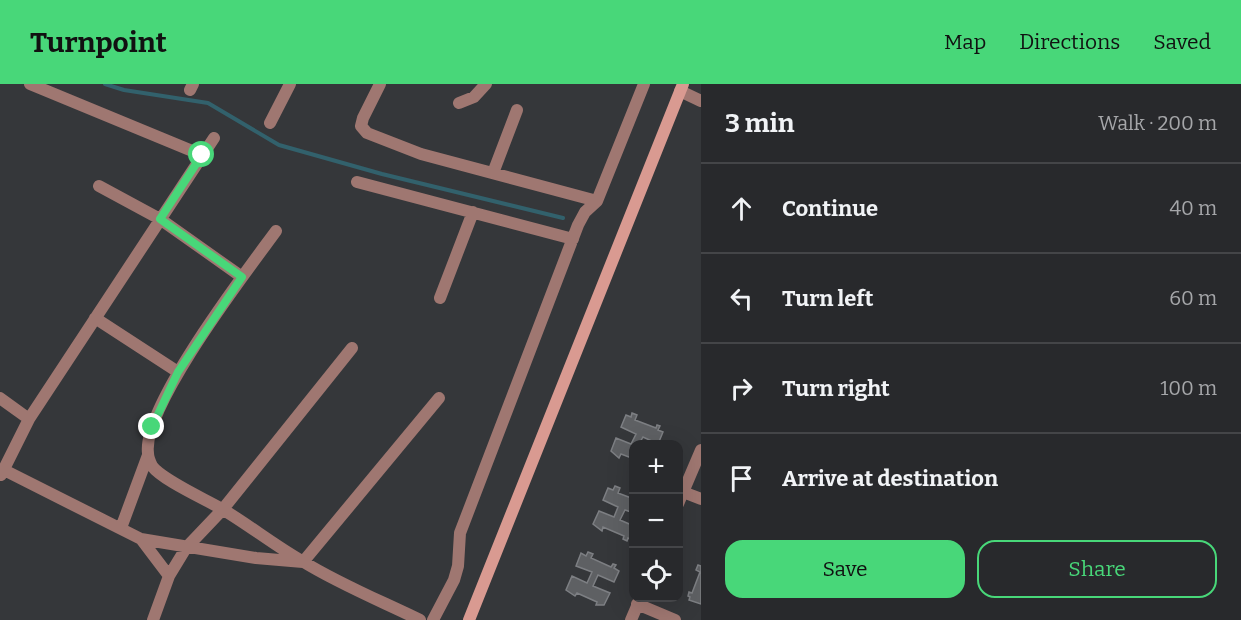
<!DOCTYPE html>
<meta charset="utf-8">
<style>
:root{--surface:#28292c;--page:#343538;--text:#f1f3f6;--muted:#a5a6a9;--line:#444548;--accent:#48d779}
body{margin:0;font-family:Bitter,serif;background:var(--page);color:var(--text)}
.controls{position:absolute;right:18px;bottom:18px;display:grid;overflow:hidden;border-radius:12px;box-shadow:0 6px 24px #0002}
.controls button{width:54px;height:54px;display:grid;place-items:center;padding:0;border:0;border-bottom:2px solid var(--line);background:var(--surface);color:var(--text);font:30px sans-serif}
.stop{position:absolute;width:18px;height:18px;margin:-14px;border:4px solid #48d779;border-radius:50%;background:#fff}
.stop.end{background:#48d779;border-color:#fff;box-shadow:0 2px 6px #0008}
.list{margin:0;padding:0;list-style:none}
h2{display:flex;justify-content:space-between;align-items:center;height:78px;margin:0;padding:0 24px;font-size:26px}
h2 small{font-size:20px;font-weight:400;color:var(--muted)}
.list li{display:grid;grid-template-columns:39px 1fr auto;gap:18px;align-items:center;box-sizing:border-box;height:90px;padding:0 24px;border-top:2px solid var(--line)}
.list b{display:block;font-size:22px;white-space:nowrap}
.list em{font-size:20px;font-style:normal;color:var(--muted)}
.actions{display:flex;gap:12px;padding:18px 24px}
.actions a{flex:1;padding:14px 0;border:2px solid var(--accent);border-radius:18px;text-align:center;font-size:21px;color:var(--accent)}
.actions .main{background:var(--accent);color:#111}
.icon{flex:none;width:33px;height:33px;fill:none;stroke:currentColor;stroke-width:2;stroke-linecap:round;stroke-linejoin:round}
.map{position:relative;flex:none;width:701px;height:536px;overflow:hidden}
header{display:flex;align-items:center;gap:36px;box-sizing:border-box;height:84px;padding:0 30px;background:var(--accent);color:#111}
header strong{font-size:28px}
nav{display:flex;gap:33px;margin-inline-start:auto;font-size:21px}
main{display:flex}
aside{flex:1;background:var(--surface)}
.map>svg:first-child{display:block}
.lines{fill:none;stroke-linecap:round;stroke-linejoin:round}
.stream{stroke:#32616c;stroke-width:4}
.building{fill:#5e6063;stroke:#7d7f83;stroke-width:1.5}
.street{stroke:#9f7771;stroke-width:12}
.secondary{stroke:#d99a91;stroke-width:12}
.route{stroke:#48d779;stroke-width:8}
</style>
<header>
<strong>Turnpoint</strong>
<nav><a>Map</a><a>Directions</a><a>Saved</a></nav>
</header>
<main>
<div class="map">
<svg width="701" height="536" viewBox="0 0 701 536">
<rect width="100%" height="100%" fill="#35373a"/>
<g class="lines">
<path class="stream" d="M105 0 124 6 208 19 279 61 382 90 563 134"/>
</g>
<path class="building" d="M632 329 637 331 635 336 656 344 657 341 660 342 658 346 663 348 658 360 643 353 639 360H634V375L621 370 619 374 611 367 616 354 631 360 636 350 621 343 626 331 631 333Z
M615 402 620 404 618 409 634 415V429L625 426 620 436 634 442 631 456 628 454 627 457 623 455 624 452 603 443 602 447 593 440 599 427 614 433 618 423 603 416 608 404 613 406Z
M588 468 593 470 591 474 611 483 613 480 616 481 614 484 619 487 614 498 598 491 593 502 610 509 604 521H596L597 518 577 509 575 512 566 506 572 492 587 499 592 488 576 482 581 469 586 472Z
M698 481 701 482V520L689 516 690 513 688 512 689 508 692 509 700 488 696 486Z"/>
<g class="lines">
<path class="street" d="M30 0 202 71
M380 0 363 34 361 42 367 49 421 70 597 117
M190 6 193 0
M680 7 701 17
M459 19 474 13 486 0
M270 39 290 0
M493 89 517 26
M357 98 573 155
M99 102 160 135 242 193
M276 147C246 188 142 323 148 369 148 373 150 378 152 382 162 396 205 415 222 425 249 441 274 461 302 477 339 500 381 517 420 536
M440 214 473 128
M95 234 178 288
M0 314 29 335
M4 386 141 455 256 474 303 478 439 314
M1 391 29 335 214 54
M683 408 701 415
M678 420 701 366
M121 444 148 371
M141 455 169 492
M637 520 675 536
M153 536 169 492 186 464 223 425 352 264
M433 536 454 496 458 482 460 449 578 141 585 128 597 117 644 0
M631 536 640 515"/>
<path class="secondary" d="M469 536 683 0"/>
</g>
<g class="lines">
<path class="route" d="M152 343 178 288 242 193 160 135 202 71"/>
</g>
</svg>
<div class="controls">
<button>+</button>
<button>−</button>
<button><svg class="icon" aria-label="locate" viewBox="0 0 24 24"><circle cx="12" cy="12" r="6"/><path d="M12 2v4M12 18v4M2 12h4M18 12h4"/></svg></button>
</div>
<div class="stop" style="left:202px;top:71px"></div>
<div class="stop end" style="left:152px;top:343px"></div>
</div>
<aside>
<h2>3 min<small>Walk · 200 m</small></h2>
<ul class="list">
<li><svg class="icon" aria-label="ahead" viewBox="0 0 24 24"><path d="M12 20V5M6 11l6-6 6 6"/></svg><div><b>Continue</b></div><em>40 m</em></li>
<li><svg class="icon" aria-label="left" viewBox="0 0 24 24"><path d="M17 20v-9H6M10 6l-5 5 5 5"/></svg><div><b>Turn left</b></div><em>60 m</em></li>
<li><svg class="icon" aria-label="right" viewBox="0 0 24 24"><path d="M7 20v-9h11M14 6l5 5-5 5"/></svg><div><b>Turn right</b></div><em>100 m</em></li>
<li><svg class="icon" aria-label="arrive" viewBox="0 0 24 24"><path d="M6 21V4h12l-3 4 3 4H6"/></svg><div><b>Arrive at destination</b></div></li>
</ul>
<div class="actions"><a class="main">Save</a><a>Share</a></div>
</aside>
</main>
